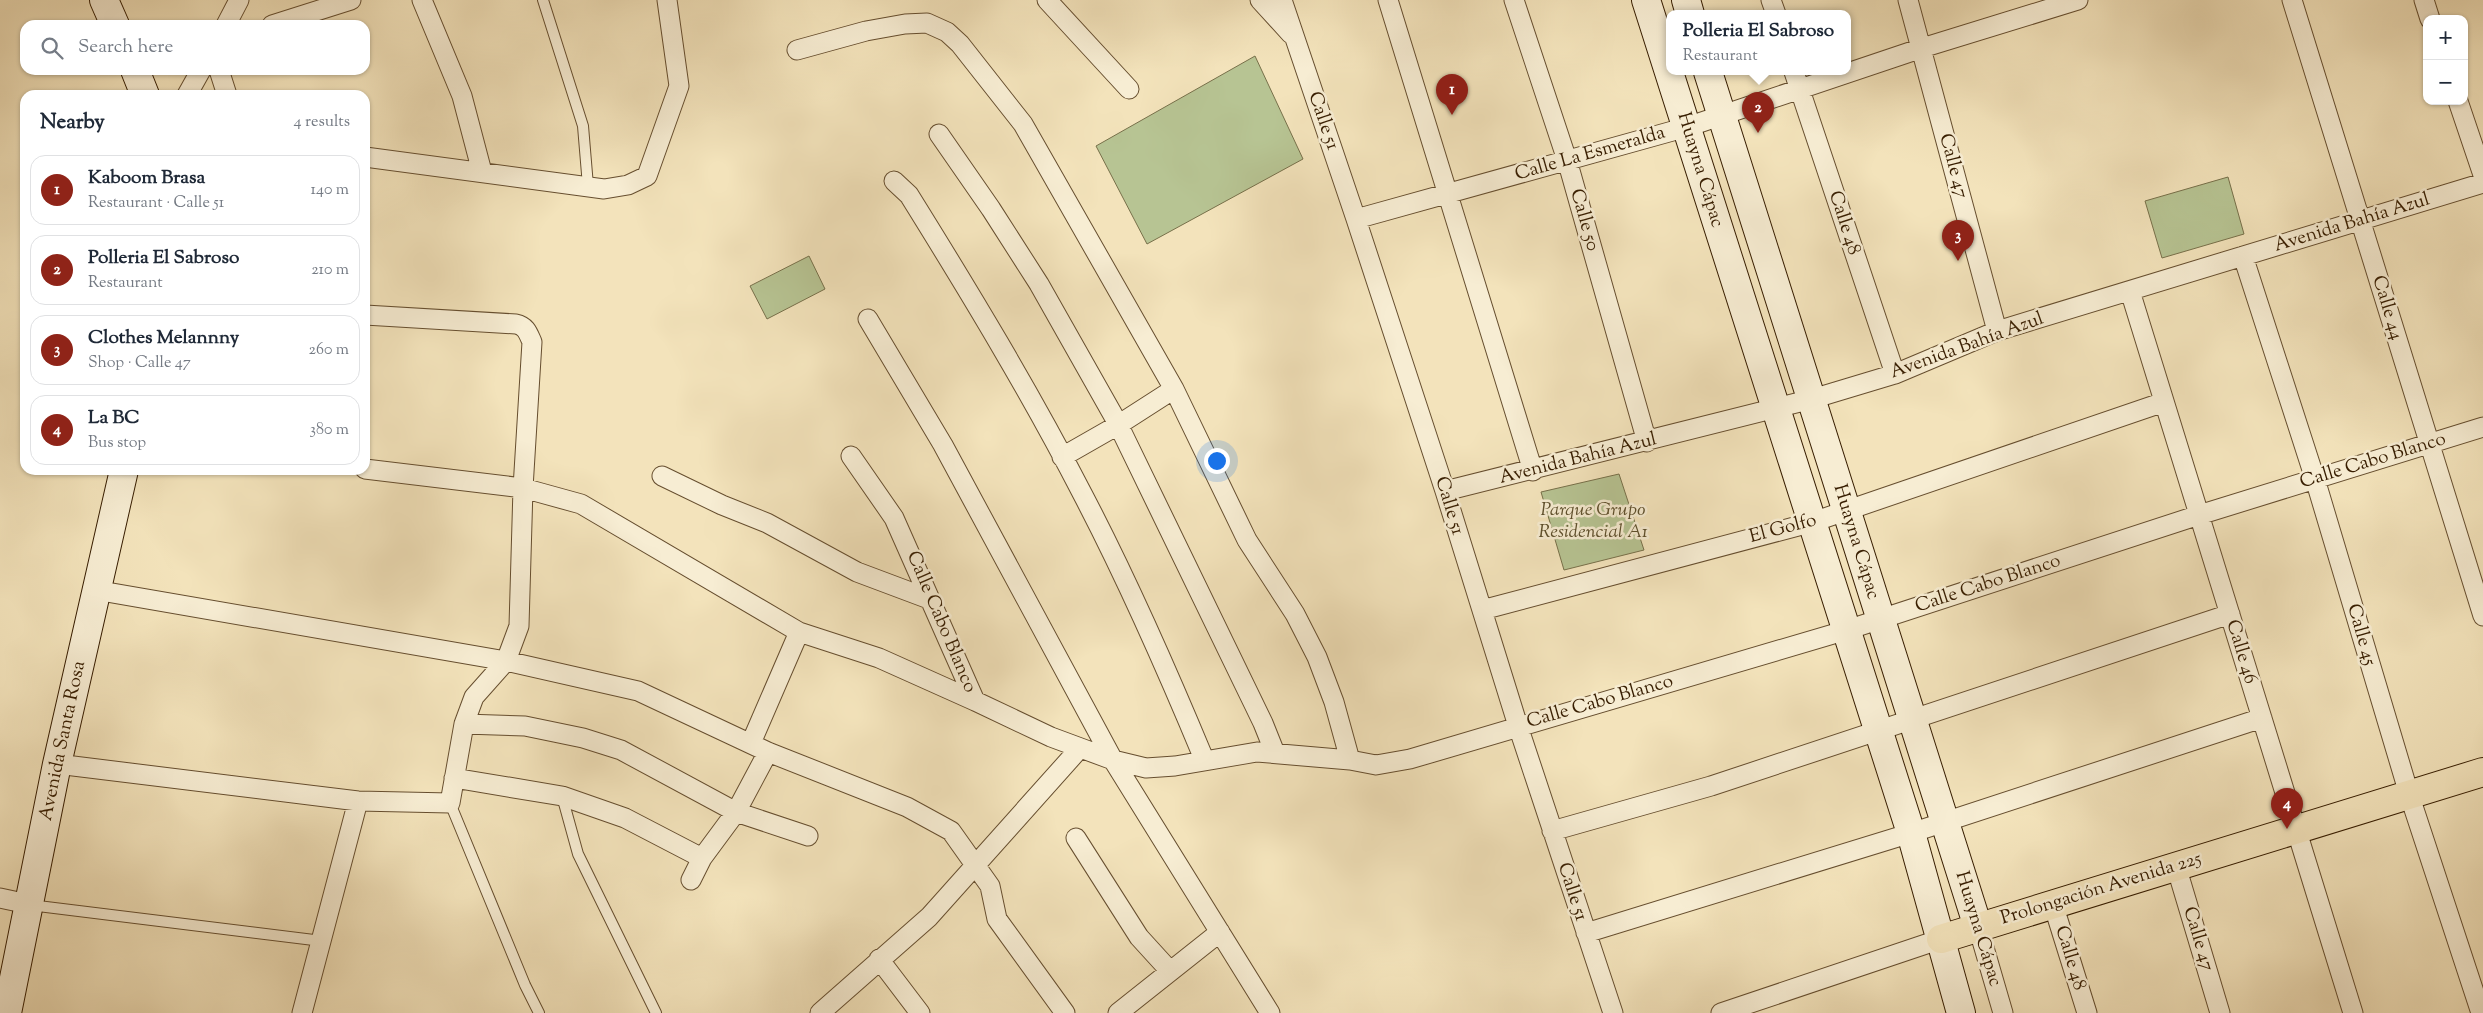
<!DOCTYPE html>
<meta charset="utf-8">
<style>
:root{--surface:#fff;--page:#f6f6f7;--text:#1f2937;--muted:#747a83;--line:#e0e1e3;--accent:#8f2418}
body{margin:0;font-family:"Sorts Mill Goudy",serif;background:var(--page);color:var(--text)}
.controls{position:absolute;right:15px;top:15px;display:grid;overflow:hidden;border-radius:10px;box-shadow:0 1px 4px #0004}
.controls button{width:45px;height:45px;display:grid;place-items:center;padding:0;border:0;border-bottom:1px solid var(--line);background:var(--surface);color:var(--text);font:25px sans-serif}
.you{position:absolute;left:1216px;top:460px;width:18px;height:18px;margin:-12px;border:4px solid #fff;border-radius:50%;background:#1a73e8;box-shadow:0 0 0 8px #1a73e833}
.badge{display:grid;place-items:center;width:32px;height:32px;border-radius:50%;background:var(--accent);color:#fff;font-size:16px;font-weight:700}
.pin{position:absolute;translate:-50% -41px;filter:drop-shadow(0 1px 2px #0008)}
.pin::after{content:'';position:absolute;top:26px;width:18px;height:15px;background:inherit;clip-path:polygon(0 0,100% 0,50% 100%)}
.popup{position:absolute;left:1666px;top:10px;width:185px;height:65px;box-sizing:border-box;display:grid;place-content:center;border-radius:10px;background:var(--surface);filter:drop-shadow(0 1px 4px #0005);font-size:16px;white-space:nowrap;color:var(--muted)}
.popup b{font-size:19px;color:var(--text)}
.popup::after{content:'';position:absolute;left:50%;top:100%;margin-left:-10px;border:10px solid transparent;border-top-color:var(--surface)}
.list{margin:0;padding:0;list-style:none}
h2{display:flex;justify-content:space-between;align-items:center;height:65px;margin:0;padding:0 20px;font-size:21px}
h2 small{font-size:16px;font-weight:400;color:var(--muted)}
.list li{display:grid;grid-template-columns:32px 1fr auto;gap:15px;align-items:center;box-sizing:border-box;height:70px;margin:0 10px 10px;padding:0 10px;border:1px solid var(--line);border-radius:15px}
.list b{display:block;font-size:19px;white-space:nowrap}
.list p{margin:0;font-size:16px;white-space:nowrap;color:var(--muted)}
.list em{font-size:16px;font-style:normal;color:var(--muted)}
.icon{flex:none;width:28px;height:28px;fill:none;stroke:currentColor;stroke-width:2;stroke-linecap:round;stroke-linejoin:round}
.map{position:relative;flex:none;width:2483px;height:1013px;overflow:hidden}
.search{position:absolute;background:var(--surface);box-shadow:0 1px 4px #0004;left:20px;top:20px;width:350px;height:55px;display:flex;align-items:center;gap:12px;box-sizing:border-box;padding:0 18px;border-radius:15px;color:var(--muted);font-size:19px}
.panel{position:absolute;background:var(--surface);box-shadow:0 1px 4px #0004;left:20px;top:90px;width:350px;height:385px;border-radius:15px}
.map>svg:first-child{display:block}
.green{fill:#b7c493;stroke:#77704a}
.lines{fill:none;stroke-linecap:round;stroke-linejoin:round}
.service-casing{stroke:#664e2f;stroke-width:12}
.minor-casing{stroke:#664e2f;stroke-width:21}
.secondary-casing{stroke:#371d00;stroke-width:30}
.primary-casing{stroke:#371d00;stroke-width:30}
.service{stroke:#f7edd3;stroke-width:10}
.minor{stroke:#f7edd3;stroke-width:19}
.secondary{stroke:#f7edd3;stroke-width:28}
.primary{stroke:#f3e3bb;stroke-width:28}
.labels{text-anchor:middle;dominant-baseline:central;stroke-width:5;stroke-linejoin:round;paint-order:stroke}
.street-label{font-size:19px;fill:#371d00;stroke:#f7edd3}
.park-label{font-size:19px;font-style:italic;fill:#5d4f2c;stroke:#f7edd3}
</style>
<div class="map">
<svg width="2483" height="1013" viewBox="0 0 2483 1013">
<rect width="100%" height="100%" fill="#f3e3bb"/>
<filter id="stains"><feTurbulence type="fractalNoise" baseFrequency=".004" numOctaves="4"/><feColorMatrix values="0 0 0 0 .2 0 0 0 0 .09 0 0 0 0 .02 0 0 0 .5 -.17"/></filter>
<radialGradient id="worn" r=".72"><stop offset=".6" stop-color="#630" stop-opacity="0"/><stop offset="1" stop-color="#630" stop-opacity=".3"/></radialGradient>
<path class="green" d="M1255 56 1303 159 1147 244 1096 146Z
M2228 177 2244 234 2162 258 2145 201Z
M809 256 825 289 767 319 750 286Z
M1619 474 1644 550 1564 570 1541 492Z"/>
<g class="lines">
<defs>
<path id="service" d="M543 0 583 126 588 186
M562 796 578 854 656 1013
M450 803 525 985 539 1013
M30 905 322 941"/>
<path id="minor" d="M422 0 462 96 482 172
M1047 0 1129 89
M1260 0 1291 34
M1282 0 1356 219 1445 491 1518 726 1613 1013
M1388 0 1533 471
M1514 0 1567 160 1647 442
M1771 0 1776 14
M1908 0 1997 331
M2292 0 2483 616
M2424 0 2430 19
M226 25 239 0
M272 25 351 0
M797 50 866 31 905 24 927 23 947 32 960 44 1023 124 1174 389 1247 540 1295 614 1317 657 1334 702 1350 760
M219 70 227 95
M1794 72 1895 374
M187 95 201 70
M2458 101 2483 175
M939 134 991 209 1039 284 1117 422 1263 723 1275 753
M365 157 604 189 628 185 647 176 679 86 667 0
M894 181 909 195C970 293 1030 392 1083 495 1128 581 1167 670 1204 759
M1356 219 1687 127 1922 48 2078 0
M2243 256 2315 479 2409 794 2481 1013
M2130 291 2353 1013
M868 319 943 445 1113 760 1270 1013
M851 456 894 518 975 701 1051 737 1113 760 1146 768 1175 766 1257 752 1350 760 1376 765 1410 759 1847 630 2199 515 2483 427
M1062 457 1118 425 1174 389
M365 469 523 488 581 504 799 632 879 658 975 701
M662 476 722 505 767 523 857 572 929 599
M1445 491 1812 399 1895 374 1997 331 2483 183
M95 590 506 661 638 691 768 752 907 807 951 831 990 886 997 919 1065 1013
M1482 610 1813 522 2164 402
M464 724 525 726 583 738 621 750 736 812 808 836
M751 743 799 632
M57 764 358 801 450 803 464 724 474 697 506 661 519 626 523 488 532 342C528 333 526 326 516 324L365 315
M454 778 562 796 625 818 702 858
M1552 831 1711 786 2230 614
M1076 838 1139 937 1170 971
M2176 866 2220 1013
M691 880 702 858 736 812 768 752
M0 898 28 904
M2053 904 2087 1013
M1978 927 2003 1013
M1586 933 1911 833 2262 718
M879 959 920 1013
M302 1013 358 801
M820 1013 929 917 1080 748
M1118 1013 1220 932
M1721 1013 1941 939"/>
<path id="secondary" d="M104 0 115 25
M1646 0 1911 833 1961 1013
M1686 0 1690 14
M135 70 145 95
M1708 72 1978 927
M7 1013 57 764 124 470"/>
<path id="primary" d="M1941 939 2483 772"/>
</defs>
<use href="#service" class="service-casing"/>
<use href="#minor" class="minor-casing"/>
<use href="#secondary" class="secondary-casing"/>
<use href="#primary" class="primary-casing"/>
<use href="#service" class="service"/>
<use href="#minor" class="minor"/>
<use href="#secondary" class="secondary"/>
<use href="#primary" class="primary"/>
</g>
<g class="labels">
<g class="street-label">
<text transform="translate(1323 121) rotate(71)">Calle 51</text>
<text transform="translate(1590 154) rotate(-16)">Calle La Esmeralda</text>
<text transform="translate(1953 166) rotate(75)">Calle 47</text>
<text transform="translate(1700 170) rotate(73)">Huayna Cápac</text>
<text transform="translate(1584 220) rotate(74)">Calle 50</text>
<text transform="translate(1844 223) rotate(72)">Calle 48</text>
<text transform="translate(2352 223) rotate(-17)">Avenida Bahía Azul</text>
<text transform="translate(2387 308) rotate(73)">Calle 44</text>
<text transform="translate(1967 346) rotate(-20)">Avenida Bahía Azul</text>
<text transform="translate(1578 459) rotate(-14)">Avenida Bahía Azul</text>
<text transform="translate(2373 461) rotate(-17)">Calle Cabo Blanco</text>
<text transform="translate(1449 506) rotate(73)">Calle 51</text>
<text transform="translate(1783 529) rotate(-15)">El Golfo</text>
<text transform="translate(1856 542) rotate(73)">Huayna Cápac</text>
<text transform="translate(1988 584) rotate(-18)">Calle Cabo Blanco</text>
<text transform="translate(941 622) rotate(67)">Calle Cabo Blanco</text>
<text transform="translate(2361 635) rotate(74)">Calle 45</text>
<text transform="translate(2241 652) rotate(73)">Calle 46</text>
<text transform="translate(1600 702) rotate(-16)">Calle Cabo Blanco</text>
<text transform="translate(63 741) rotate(-78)">Avenida Santa Rosa</text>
<text transform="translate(2101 889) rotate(-17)">Prolongación Avenida 225</text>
<text transform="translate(1572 892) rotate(72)">Calle 51</text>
<text transform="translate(1978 929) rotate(73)">Huayna Cápac</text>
<text transform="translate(2198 939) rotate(73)">Calle 47</text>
<text transform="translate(2070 958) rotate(73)">Calle 48</text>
</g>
<g class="park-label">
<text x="1593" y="510">Parque Grupo<tspan x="1593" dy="22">Residencial A1</tspan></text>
</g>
</g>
<rect width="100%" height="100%" filter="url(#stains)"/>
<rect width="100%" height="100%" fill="url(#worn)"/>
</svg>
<div class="controls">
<button>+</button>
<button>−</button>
</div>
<div class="you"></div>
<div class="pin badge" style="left:1452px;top:115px">1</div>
<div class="pin badge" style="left:1758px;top:133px">2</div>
<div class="popup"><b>Polleria El Sabroso</b>Restaurant</div>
<div class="pin badge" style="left:1958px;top:261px">3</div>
<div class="pin badge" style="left:2287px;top:829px">4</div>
<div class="search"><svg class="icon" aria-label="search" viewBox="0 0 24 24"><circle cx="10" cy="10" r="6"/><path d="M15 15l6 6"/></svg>Search here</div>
<section class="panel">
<h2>Nearby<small>4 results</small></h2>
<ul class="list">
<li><span class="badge">1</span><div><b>Kaboom Brasa</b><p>Restaurant · Calle 51</p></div><em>140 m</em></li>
<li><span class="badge">2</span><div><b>Polleria El Sabroso</b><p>Restaurant</p></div><em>210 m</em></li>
<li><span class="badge">3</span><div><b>Clothes Melannny</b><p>Shop · Calle 47</p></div><em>260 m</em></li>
<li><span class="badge">4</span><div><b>La BC</b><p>Bus stop</p></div><em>380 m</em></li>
</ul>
</section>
</div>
